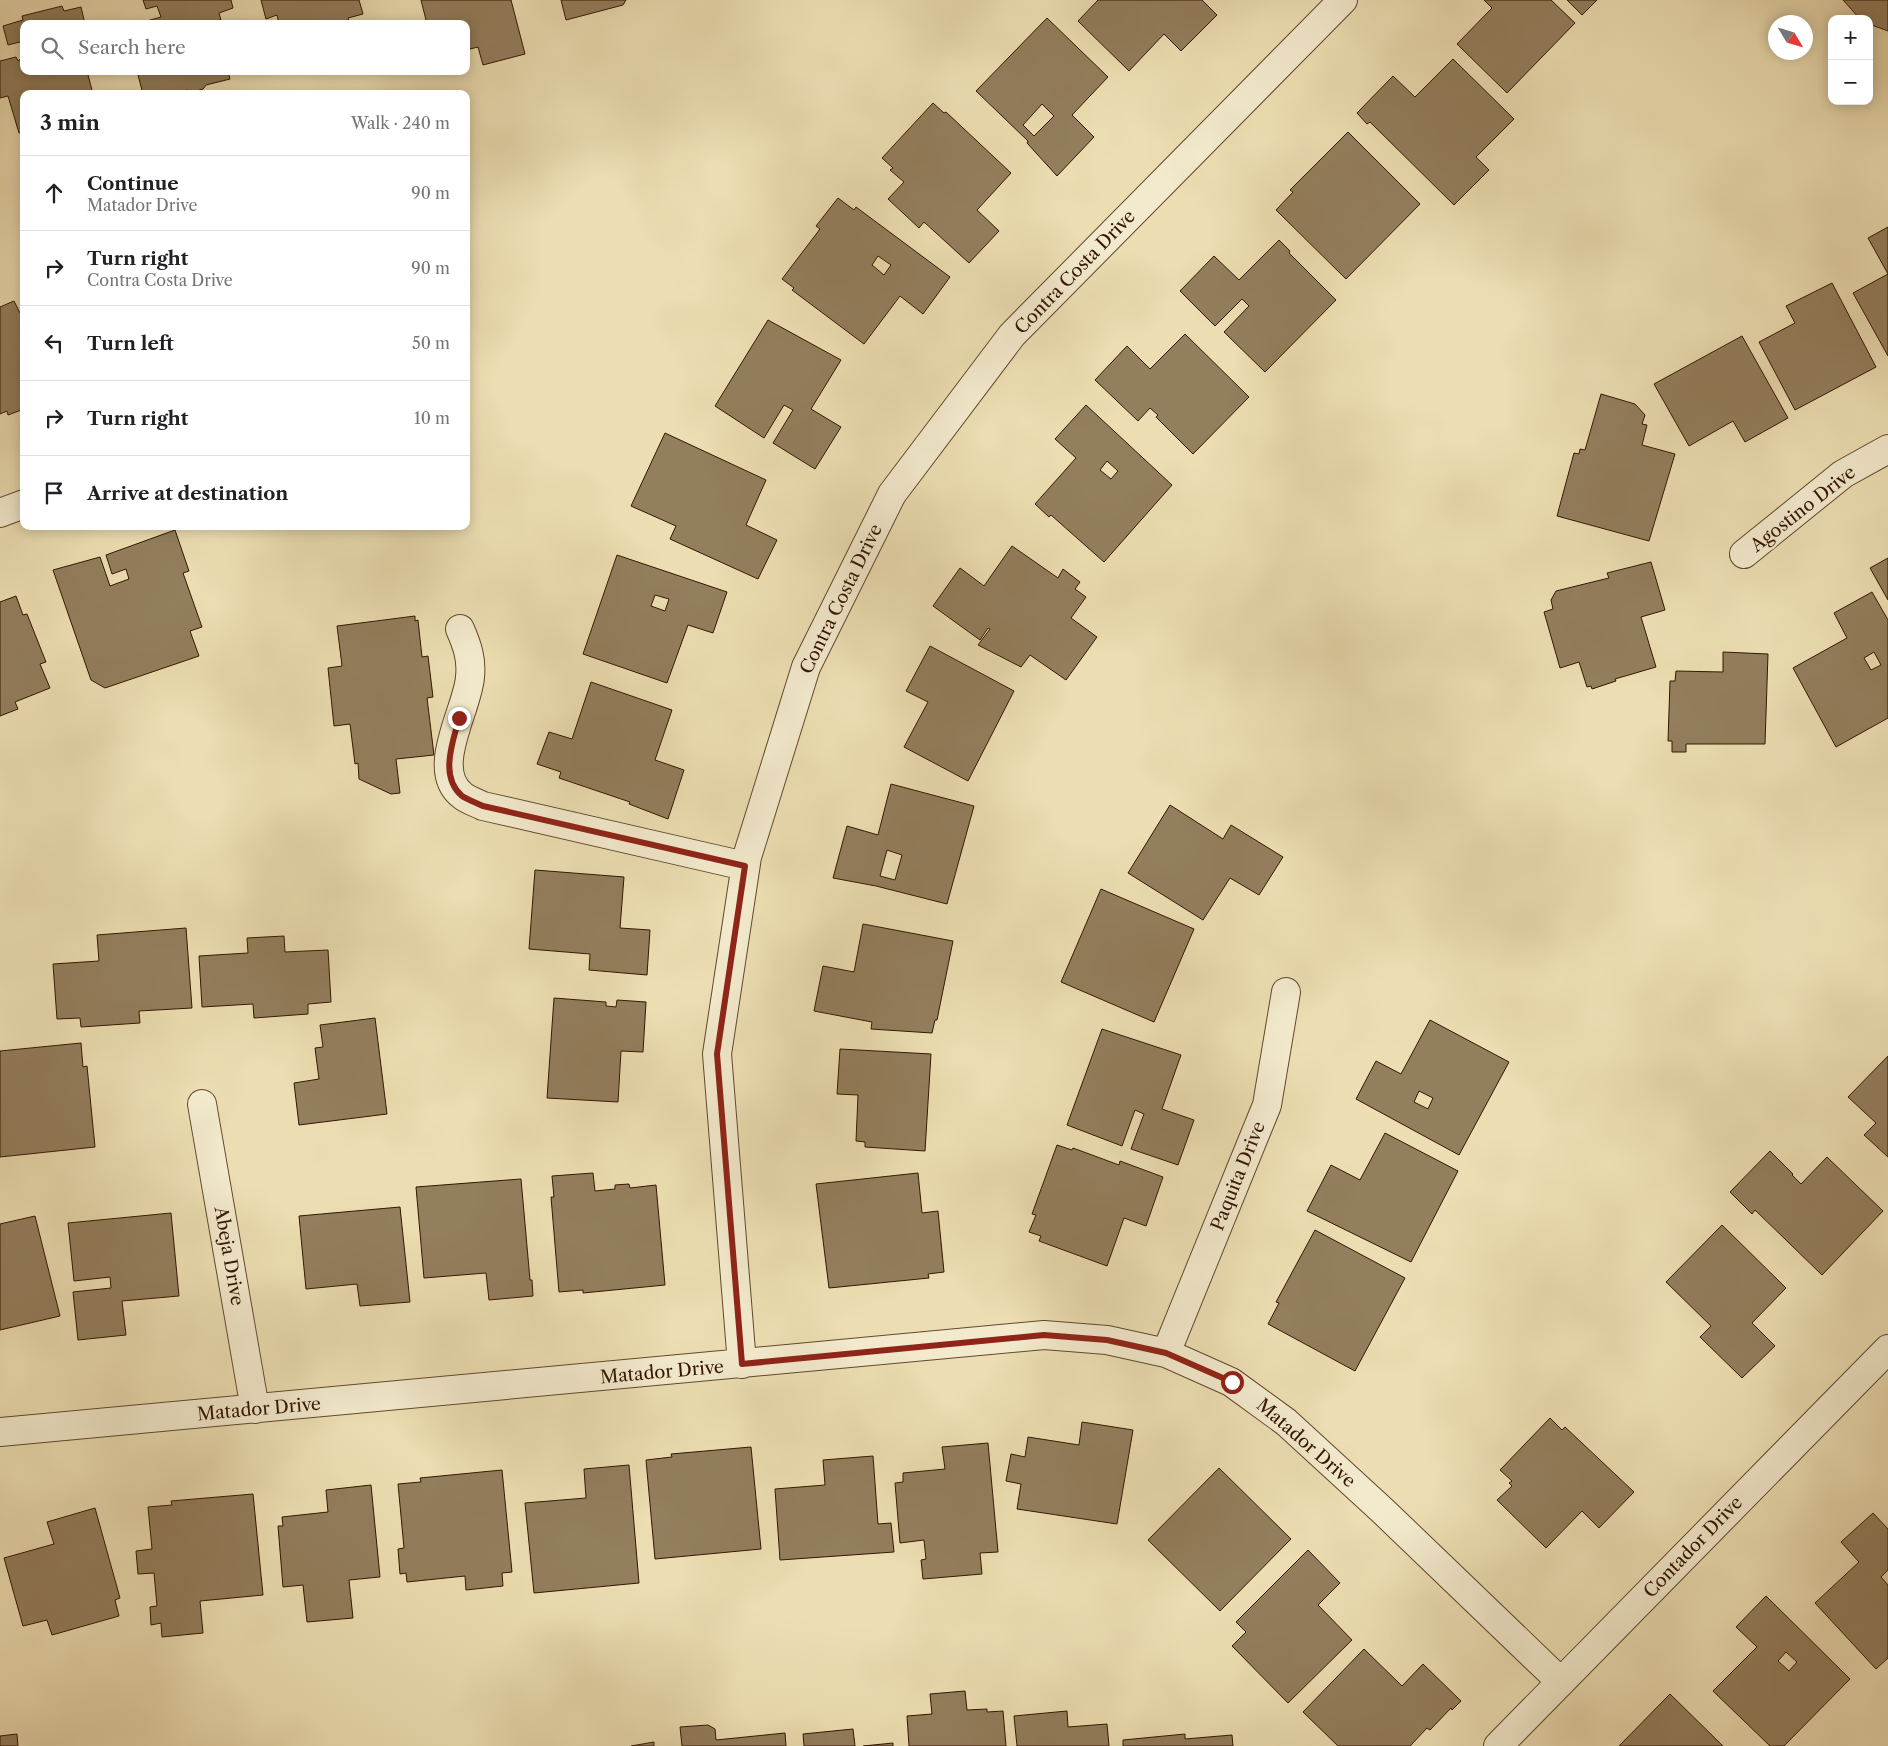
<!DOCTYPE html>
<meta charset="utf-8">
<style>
:root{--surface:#fff;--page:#f2f2f2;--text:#202124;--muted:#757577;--line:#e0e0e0}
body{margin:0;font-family:"Libre Caslon Text",serif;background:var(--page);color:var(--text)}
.controls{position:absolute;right:15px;top:15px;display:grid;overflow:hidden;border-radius:10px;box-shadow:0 2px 12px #0003}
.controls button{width:45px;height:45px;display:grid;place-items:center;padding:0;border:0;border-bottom:1px solid var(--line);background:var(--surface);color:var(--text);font:25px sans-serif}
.compass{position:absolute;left:1768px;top:15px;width:45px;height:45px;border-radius:50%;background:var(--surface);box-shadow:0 2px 12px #0003;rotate:128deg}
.stop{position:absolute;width:15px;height:15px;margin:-11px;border:4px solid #8f2418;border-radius:50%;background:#fff}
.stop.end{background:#8f2418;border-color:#fff;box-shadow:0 1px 5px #0008}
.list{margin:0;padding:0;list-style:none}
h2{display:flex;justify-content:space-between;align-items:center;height:65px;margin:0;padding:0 20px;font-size:21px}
h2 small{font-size:16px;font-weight:400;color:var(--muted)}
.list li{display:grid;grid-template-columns:32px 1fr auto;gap:15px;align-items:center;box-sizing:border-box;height:75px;padding:0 20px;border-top:1px solid var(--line)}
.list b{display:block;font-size:19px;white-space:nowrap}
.list p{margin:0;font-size:16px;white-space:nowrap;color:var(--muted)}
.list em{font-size:16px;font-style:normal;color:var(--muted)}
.icon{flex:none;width:28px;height:28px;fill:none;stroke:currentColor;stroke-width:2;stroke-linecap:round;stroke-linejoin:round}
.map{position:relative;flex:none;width:1888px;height:1746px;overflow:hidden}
.search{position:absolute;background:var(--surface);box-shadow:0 2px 12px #0003;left:20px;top:20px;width:450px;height:55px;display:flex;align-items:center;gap:12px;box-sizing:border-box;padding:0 18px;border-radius:10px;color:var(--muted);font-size:19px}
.panel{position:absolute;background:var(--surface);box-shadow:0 2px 12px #0003;left:20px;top:90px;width:450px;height:440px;border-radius:10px}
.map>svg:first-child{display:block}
.building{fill:#937e5d;stroke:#331600;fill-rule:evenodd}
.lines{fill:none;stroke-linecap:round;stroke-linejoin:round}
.street-casing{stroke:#61482c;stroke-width:30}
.street{stroke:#f3eacd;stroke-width:28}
.route{stroke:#8f2418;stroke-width:6}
.labels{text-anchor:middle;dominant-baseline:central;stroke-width:5;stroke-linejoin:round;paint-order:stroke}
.street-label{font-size:18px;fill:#331600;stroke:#f3eacd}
</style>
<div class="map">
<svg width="1888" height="1746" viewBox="0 0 1888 1746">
<rect width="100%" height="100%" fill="#ecdeb2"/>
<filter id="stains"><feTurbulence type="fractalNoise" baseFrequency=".004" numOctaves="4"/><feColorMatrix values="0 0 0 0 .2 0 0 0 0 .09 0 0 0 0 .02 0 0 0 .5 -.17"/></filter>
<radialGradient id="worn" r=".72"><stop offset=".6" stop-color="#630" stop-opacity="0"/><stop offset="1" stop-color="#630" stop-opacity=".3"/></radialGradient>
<path class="building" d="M143 0H231L233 8 219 13 221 20 215 21V24H136L161 17 157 6 146 9Z
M261 0H359L363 14 348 18 350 24H279L277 15 266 19Z
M421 0H511L525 54 483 65 478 47 466 50V24H427Z
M561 0H626L623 5 566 20Z
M1098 0H1202L1217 15 1181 51 1164 34 1129 71 1078 21Z
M1484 0H1551L1575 23 1507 93 1457 44 1492 8Z
M1567 0H1597L1582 15Z
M1843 0H1888V31L1869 24V19H1860Z
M62 6 64 11 81 7 85 24H24V41L8 45 3 26 23 20 22 16Z
M1047 18 1108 77 1072 115 1094 137 1057 176 1027 143 1028 141 976 91ZM1042 104 1054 116 1034 136 1023 125Z
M24 56V71H87L93 94H24V132L19 133 8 96 0 98V61L16 57 18 61Z
M1453 59 1514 119 1476 157 1489 170 1454 205 1370 122 1367 124 1357 113 1393 76 1415 97Z
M137 71H228L230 79 206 85 203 89 193 92 187 90 173 94H143Z
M933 103 944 113 946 112 1011 173 977 210 999 231 969 263 924 222 919 228 888 199 904 182 890 170 893 168 882 158Z
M1348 132 1420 204 1346 279 1276 210 1293 192 1290 190Z
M838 198 854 210 856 207 950 277 923 314 900 296 864 344 792 290 794 288 782 279 820 229 816 226ZM878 256 891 265 884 275 872 265Z
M1888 227V356L1853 293 1888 274 1868 238Z
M1279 240 1290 251 1289 253 1336 300 1265 372 1224 332 1249 306 1242 299 1215 326 1180 291 1214 256 1239 280Z
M1832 283 1876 367 1795 410 1759 342 1795 323 1786 306Z
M14 301 20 313 24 312V409L8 415 7 411 0 414V307Z
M768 320 841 360 811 409 841 427 815 469 773 443 793 410 784 405 764 438 715 406Z
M1185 334 1249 397 1193 454 1156 417 1158 415 1150 408 1138 421 1095 380 1127 346 1150 369Z
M1742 336 1788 418 1745 442 1733 421 1689 446 1654 384Z
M1601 394 1635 404 1645 415 1642 424 1647 425 1642 445 1675 454 1649 541 1557 516 1574 453 1579 454 1580 449 1585 450Z
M1086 405 1172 485 1104 562 1051 515 1049 517 1035 504 1076 458 1055 439ZM1107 461 1118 471 1111 479 1100 470Z
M665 433 766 480 746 525 777 540 758 579 670 539 676 526 631 506Z
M175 530 189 571 183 573 202 627 190 631 199 656 105 688 91 680 53 570 100 557 110 586 129 579 126 569 112 574 106 555Z
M1012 546 1058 578 1063 569 1080 582 1075 589 1086 597 1071 618 1097 637 1066 680 1030 655 1021 667 978 645 990 629 988 628 980 640 933 606 960 568 984 586Z
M617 555 727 592 713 633 688 625 667 683 583 654ZM655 595 669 599 665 611 651 606Z
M1888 558V600L1870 568Z
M1651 562 1665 610 1641 617 1656 667 1615 679 1616 681 1592 689 1591 686 1587 687 1579 662 1560 668 1544 612 1553 609 1551 600 1556 591 1609 578 1607 573Z
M1872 592 1888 620V718L1836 747 1793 668 1847 638 1834 613ZM1874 652 1881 665 1871 670 1864 658Z
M16 596 23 615 27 614 46 662 40 664 50 688 15 702 18 709 0 716V602Z
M415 616V621L418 620 422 657 428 656 433 697 427 698 434 755 396 759 400 793 391 794 359 779 358 763 355 764 350 724 334 726 328 668 342 666 337 626Z
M930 646 1014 691 968 781 904 747 928 702 906 691Z
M1723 652 1768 654 1765 744H1686V752H1672V741H1668L1670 681H1675L1676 671 1723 672Z
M591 682 672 710 655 760 684 770 668 819 629 804 630 802 559 778 561 772 537 764 549 732 572 739Z
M891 784 974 806 947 904 876 886 833 878 847 826 878 835ZM887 850 902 855 895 880 880 876Z
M1170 805 1223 839 1231 825 1283 857 1259 895 1230 878 1203 920 1128 873Z
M535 870 624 877 620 928 650 930 647 975 589 970 590 954 529 949Z
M1101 889 1194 929 1154 1022 1061 982Z
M863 924 953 941 937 1020H935L932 1033 871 1029 872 1022 814 1011 823 966 854 972Z
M186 928 192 1008 139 1011 140 1023 81 1027 80 1018 57 1019 53 964 99 961 97 935Z
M284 936 285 952 328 950 331 1002 308 1004V1014L254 1018 253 1004 202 1007 199 956 248 953 247 938Z
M554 998 606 1002V1006L616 1007 617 1000 646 1002 643 1052 621 1051 618 1102 547 1098Z
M375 1018 387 1114 299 1125 294 1083 319 1079 315 1048 323 1047 320 1025Z
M1430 1020 1509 1062 1459 1155 1356 1099 1376 1061 1401 1074ZM1419 1091 1433 1098 1428 1109 1414 1102Z
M1102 1029 1181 1055 1162 1109 1194 1120 1178 1165 1131 1149 1144 1114 1135 1110 1122 1146 1067 1125Z
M81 1043 83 1067 87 1066 95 1147 0 1157V1051Z
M840 1049 931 1054 925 1151 865 1147V1142L856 1141 858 1095 837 1094Z
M1888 1056V1157L1864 1135 1876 1123 1848 1097Z
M1385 1133 1458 1171 1411 1262 1307 1211 1331 1165 1360 1180Z
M1057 1145 1072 1150 1073 1148 1119 1165 1120 1161 1163 1177 1146 1226 1124 1218 1107 1266 1039 1241 1041 1236 1029 1232 1036 1215 1032 1214Z
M1770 1151 1793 1174 1792 1175 1801 1184 1827 1157 1883 1211 1822 1275 1755 1210 1752 1214 1730 1192Z
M593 1173 595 1191 615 1189V1185L629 1184 630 1188 656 1185 665 1285 583 1293V1290L559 1292 551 1197H554L552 1176Z
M918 1173 922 1213 938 1211 944 1272 928 1274 929 1278 829 1288 816 1184Z
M521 1179 530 1280H532L533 1296 489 1300 486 1273 424 1278 416 1187Z
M400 1207 410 1302 360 1306 357 1284 306 1289 299 1216Z
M171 1213 179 1296 122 1301 126 1335 78 1340 73 1292 111 1288 110 1277 74 1281 68 1223Z
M35 1216 60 1316 0 1330V1224Z
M1722 1225 1786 1288 1752 1323 1775 1346 1742 1378 1700 1337 1711 1326 1666 1282Z
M1315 1230 1405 1278 1355 1371 1268 1324 1279 1303 1276 1302Z
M1550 1418 1562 1430 1565 1427 1634 1492 1599 1528 1582 1511 1546 1548 1497 1500 1512 1486 1509 1483 1512 1481 1500 1470Z
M1082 1422 1133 1430 1117 1524 1017 1509 1021 1484 1006 1481 1011 1454 1025 1457 1028 1437 1079 1445Z
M988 1443 998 1552 980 1553 982 1574 923 1579 921 1560 926 1559 924 1540 900 1543 895 1483 903 1482V1473L945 1469 942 1447Z
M751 1447 761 1549 655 1559 646 1460 672 1457 671 1454Z
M873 1456 878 1524 891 1523 894 1552 780 1560 775 1489 825 1485 823 1460Z
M629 1465 639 1583 534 1593 525 1503 586 1498 584 1469Z
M1219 1468 1291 1539 1220 1611 1148 1540Z
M502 1470 512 1572 502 1573 503 1586 466 1590 465 1576 407 1582 406 1573 400 1574 398 1549 404 1548 398 1484 421 1482 420 1478Z
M371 1485 380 1577 349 1580 353 1618 307 1622 303 1585 283 1587 278 1526H283L282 1517 328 1512 326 1490Z
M253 1494 263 1595 200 1601 203 1633 162 1637 161 1623 151 1625 150 1607 157 1606 154 1573 138 1574 136 1551 152 1549 148 1507 172 1505 171 1501Z
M95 1508 120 1598 115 1600 119 1616 52 1635 47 1620 23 1626 4 1558 54 1544 47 1522Z
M1873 1513 1888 1529V1570L1881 1577 1888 1585V1658L1876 1669 1815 1603 1859 1562 1841 1542Z
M1308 1550 1340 1583 1318 1605 1352 1640 1288 1703 1232 1646 1246 1632 1236 1622Z
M1766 1596 1850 1679 1784 1746H1770L1713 1691 1757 1647 1736 1627ZM1786 1652 1797 1662 1789 1671 1778 1661Z
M1364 1649 1402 1686 1423 1664 1461 1701 1452 1710 1451 1708 1430 1730 1427 1728 1410 1746H1338L1303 1712Z
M965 1691 967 1710 987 1709V1712L1003 1711 1006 1746H909L907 1716 932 1714 930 1694Z
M1670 1694 1723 1746H1619Z
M1067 1711 1068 1727 1107 1724 1109 1746H1017L1014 1716Z
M708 1725 715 1729 716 1740 785 1733 786 1746H682L680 1727Z
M853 1729 855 1746H804L803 1734Z
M17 1734 18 1746H0V1736Z
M1185 1734V1739L1232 1735 1233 1746H1123V1740Z
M654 1742V1746H631Z
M893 1743V1746H863Z"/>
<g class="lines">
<defs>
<path id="street" d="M0 513 24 504
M1744 554 1843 474 1888 449
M460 629C467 645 472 659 470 677 468 709 428 770 463 796 468 800 477 803 483 806L745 866
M202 1104 255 1409
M1166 1353 1267 1105 1286 992
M742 1364 717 1054 747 857 806 667 892 494 1012 335 1343 0
M0 1432 1044 1335 1107 1340 1166 1353 1231 1382 1286 1422 1383 1511 1561 1682
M1498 1746 1888 1349"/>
</defs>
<use href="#street" class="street-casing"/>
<use href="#street" class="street"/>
</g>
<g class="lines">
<path class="route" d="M459 718C453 742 439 776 462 796 468 800 477 803 483 806L745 866 717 1054 742 1364 1044 1335 1107 1340 1166 1353 1232 1382"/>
</g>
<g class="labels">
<g class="street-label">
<text transform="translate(1075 272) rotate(-46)">Contra Costa Drive</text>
<text transform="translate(1803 509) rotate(-38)">Agostino Drive</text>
<text transform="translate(841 599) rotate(-64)">Contra Costa Drive</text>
<text transform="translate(1238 1176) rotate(-68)">Paquita Drive</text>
<text transform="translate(229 1256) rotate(80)">Abeja Drive</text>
<text transform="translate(662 1372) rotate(-5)">Matador Drive</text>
<text transform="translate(259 1409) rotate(-5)">Matador Drive</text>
<text transform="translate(1306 1443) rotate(41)">Matador Drive</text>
<text transform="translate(1693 1547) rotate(-46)">Contador Drive</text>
</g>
</g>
<rect width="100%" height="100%" filter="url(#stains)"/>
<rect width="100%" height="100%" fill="url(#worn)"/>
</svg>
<div class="controls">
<button>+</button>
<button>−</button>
</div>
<svg class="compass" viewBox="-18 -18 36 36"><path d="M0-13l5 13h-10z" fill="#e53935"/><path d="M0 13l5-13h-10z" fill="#757577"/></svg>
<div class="stop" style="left:1232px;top:1382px"></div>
<div class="stop end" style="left:459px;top:718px"></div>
<div class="search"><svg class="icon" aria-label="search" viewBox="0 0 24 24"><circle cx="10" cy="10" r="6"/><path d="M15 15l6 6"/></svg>Search here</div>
<section class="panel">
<h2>3 min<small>Walk · 240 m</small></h2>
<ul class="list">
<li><svg class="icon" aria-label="ahead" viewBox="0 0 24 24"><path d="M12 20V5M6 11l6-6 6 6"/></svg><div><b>Continue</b><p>Matador Drive</p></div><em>90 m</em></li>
<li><svg class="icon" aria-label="right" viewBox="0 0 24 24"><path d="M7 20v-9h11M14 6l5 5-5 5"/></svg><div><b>Turn right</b><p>Contra Costa Drive</p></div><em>90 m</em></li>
<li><svg class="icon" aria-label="left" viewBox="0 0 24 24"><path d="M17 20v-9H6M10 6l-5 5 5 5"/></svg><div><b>Turn left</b></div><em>50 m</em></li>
<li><svg class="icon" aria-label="right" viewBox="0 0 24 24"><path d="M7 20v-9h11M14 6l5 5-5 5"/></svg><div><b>Turn right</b></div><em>10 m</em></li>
<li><svg class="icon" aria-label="arrive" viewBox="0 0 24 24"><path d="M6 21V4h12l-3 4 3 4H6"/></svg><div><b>Arrive at destination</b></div></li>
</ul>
</section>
</div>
